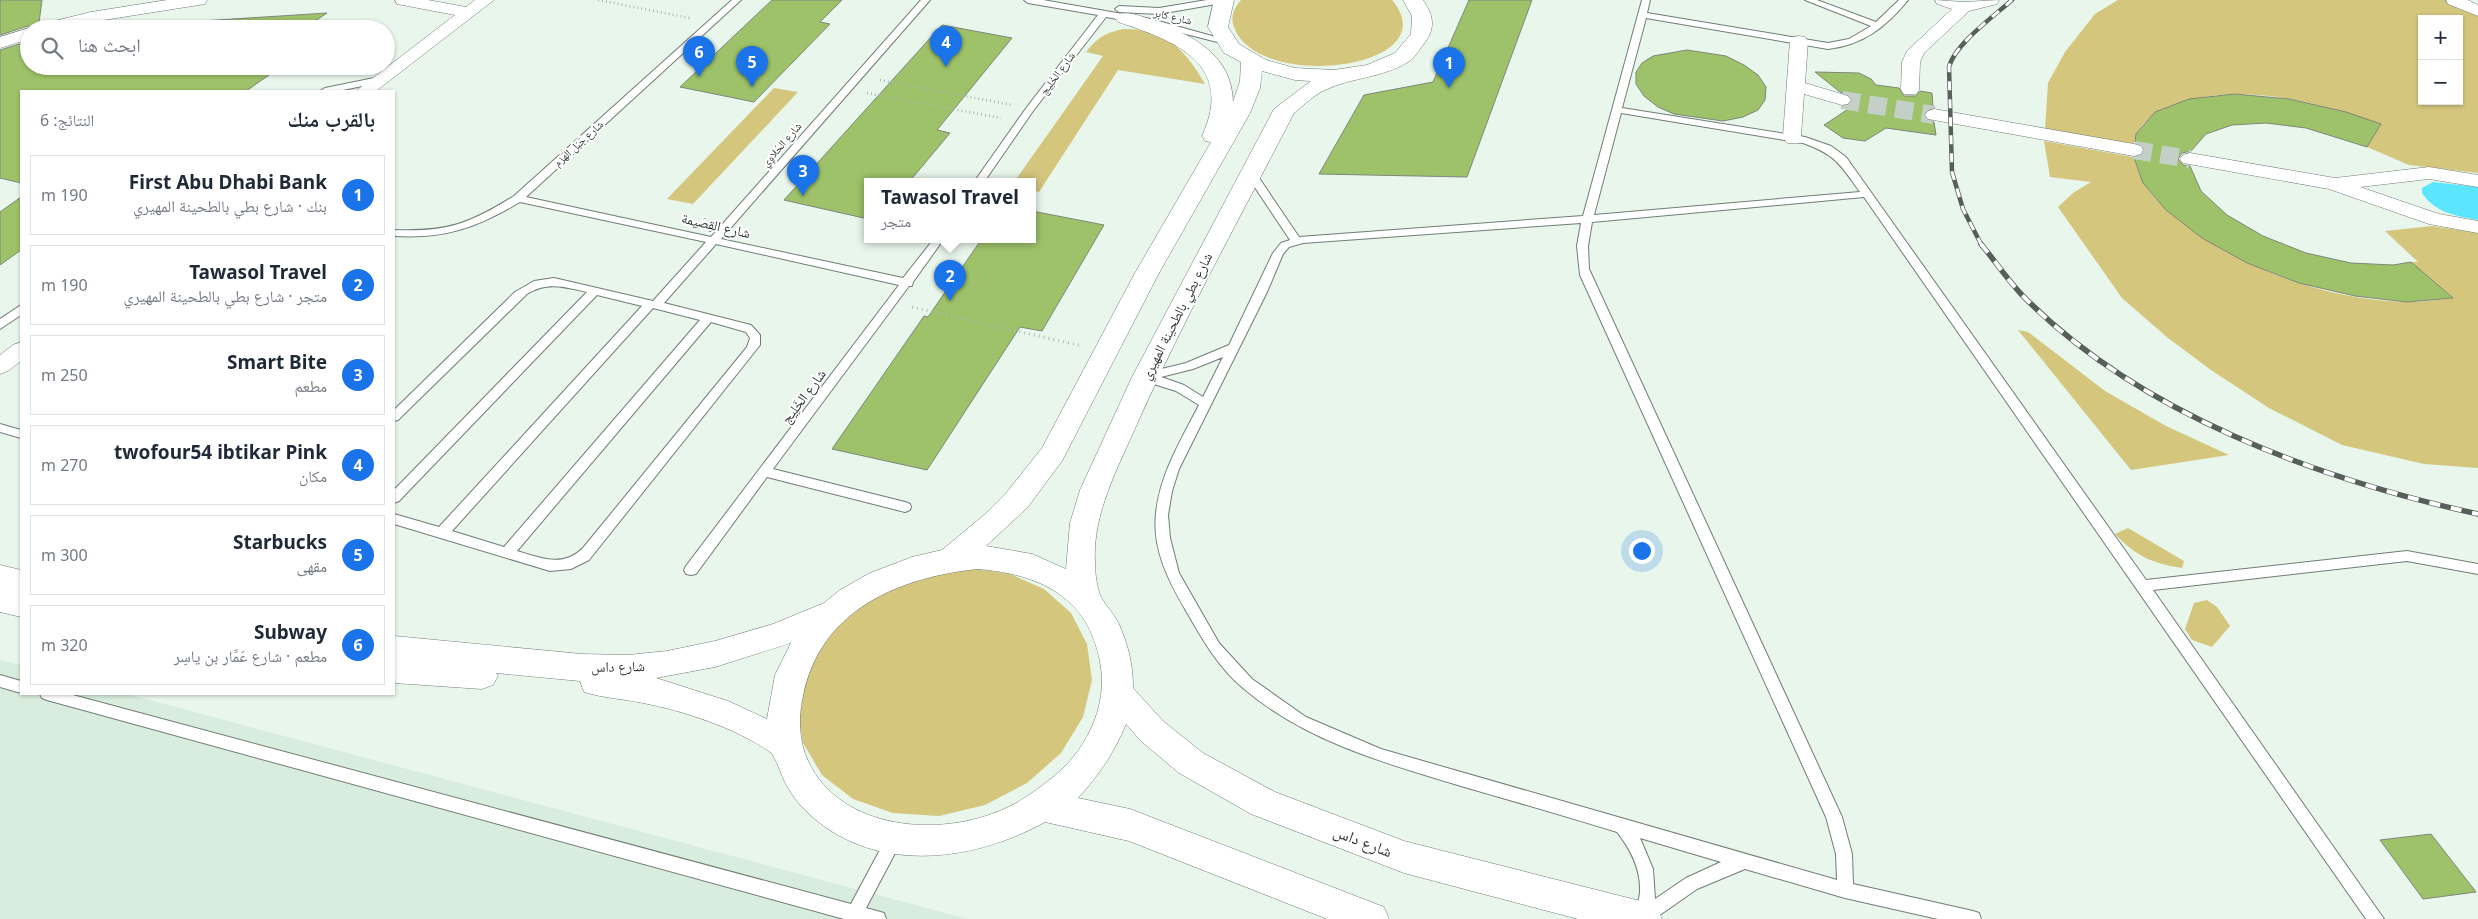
<!DOCTYPE html>
<html lang="ar">
<meta charset="utf-8">
<style>
:root{--surface:#fff;--page:#f6f6f7;--text:#1f2937;--muted:#747a83;--line:#e0e1e3;--accent:#1a73e8}
body{margin:0;font-family:"Noto Sans","Noto Naskh Arabic",sans-serif;background:var(--page);color:var(--text);direction:rtl}
.controls{position:absolute;right:15px;top:15px;display:grid;overflow:hidden;border-radius:0px;box-shadow:0 1px 4px #0004}
.controls button{width:45px;height:45px;display:grid;place-items:center;padding:0;border:0;border-bottom:1px solid var(--line);background:var(--surface);color:var(--text);font:25px sans-serif}
.you{position:absolute;left:1641px;top:550px;width:18px;height:18px;margin:-12px;border:4px solid #fff;border-radius:50%;background:#1a73e8;box-shadow:0 0 0 8px #1a73e833}
.badge{display:grid;place-items:center;width:32px;height:32px;border-radius:50%;background:var(--accent);color:#fff;font-size:16px;font-weight:700}
.pin{position:absolute;translate:-50% -41px;filter:drop-shadow(0 1px 2px #0008)}
.pin::after{content:'';position:absolute;top:26px;width:18px;height:15px;background:inherit;clip-path:polygon(0 0,100% 0,50% 100%)}
.popup{position:absolute;left:864px;top:178px;width:172px;height:65px;box-sizing:border-box;display:grid;place-content:center;border-radius:0px;background:var(--surface);filter:drop-shadow(0 1px 4px #0005);font-size:16px;white-space:nowrap;color:var(--muted)}
.popup b{font-size:19px;color:var(--text)}
.popup::after{content:'';position:absolute;left:50%;top:100%;margin-left:-10px;border:10px solid transparent;border-top-color:var(--surface)}
.list{margin:0;padding:0;list-style:none}
h2{display:flex;justify-content:space-between;align-items:center;height:65px;margin:0;padding:0 20px;font-size:21px}
h2 small{font-size:16px;font-weight:400;color:var(--muted)}
.list li{display:grid;grid-template-columns:32px 1fr auto;gap:15px;align-items:center;box-sizing:border-box;height:80px;margin:0 10px 10px;padding:0 10px;border:1px solid var(--line);border-radius:0px}
.list b{display:block;font-size:19px;white-space:nowrap}
.list p{margin:0;font-size:16px;white-space:nowrap;color:var(--muted)}
.list em{font-size:16px;font-style:normal;color:var(--muted)}
.icon{flex:none;width:28px;height:28px;fill:none;stroke:currentColor;stroke-width:2;stroke-linecap:round;stroke-linejoin:round}
.map{position:relative;flex:none;width:2478px;height:919px;overflow:hidden;direction:ltr}
.search{position:absolute;background:var(--surface);box-shadow:0 1px 4px #0004;left:20px;top:20px;width:375px;height:55px;display:flex;align-items:center;gap:12px;box-sizing:border-box;padding:0 18px;border-radius:28px;color:var(--muted);font-size:19px}
.panel{position:absolute;background:var(--surface);box-shadow:0 1px 4px #0004;left:20px;top:90px;width:375px;height:605px;border-radius:0px;direction:rtl}
.map>svg:first-child{display:block}
.built{fill:#d8eddd}
.green{fill:#d4c67d;fill-rule:evenodd}
.water{fill:#5be6fe}
.building{fill:#9ec269;stroke:#808679}
.lines{fill:none;stroke-linecap:round;stroke-linejoin:round}
.street-tunnel{stroke:#c3cfc7;stroke-width:18;stroke-dasharray:18 9;stroke-linecap:butt}
.lane-casing{stroke:#717d75;stroke-width:2}
.street-casing{stroke:#717d75;stroke-width:1}
.secondary-casing{stroke:#717d75;stroke-width:1}
.path-far1{stroke:#adb9b0;stroke-width:2.5;stroke-dasharray:1 3;stroke-linecap:butt}
.path{stroke:#adb9b0;stroke-width:3;stroke-dasharray:1 4;stroke-linecap:butt}
.lane{fill:#fff;fill-rule:evenodd}
.street{fill:#fff;fill-rule:evenodd}
.secondary{fill:#fff;fill-rule:evenodd}
.rail-far1-casing{stroke:#575f5a;stroke-width:4.5}
.rail-casing{stroke:#575f5a;stroke-width:5.5}
.rail-far1{stroke:#fff;stroke-width:3;stroke-dasharray:9;stroke-linecap:butt}
.rail{stroke:#fff;stroke-width:4;stroke-dasharray:11;stroke-linecap:butt}
.labels{text-anchor:middle;dominant-baseline:central;stroke-width:4;stroke-linejoin:round;paint-order:stroke}
.far-street-label{font-size:11px;fill:#2f3531;stroke:#fff}
.street-label{font-size:14px;fill:#2f3531;stroke:#fff}
.near-street-label{font-size:16px;fill:#2f3531;stroke:#fff}
</style>
<div class="map">
<svg width="2478" height="919" viewBox="0 0 2478 919">
<rect width="100%" height="100%" fill="#e8f6ec"/>
<path class="built" d="M0 660 21 665V694H127L968 919H0Z"/>
<path class="green" d="M1241 0H1392C1450 69 1257 93 1234 27 1230 17 1234 8 1241 0Z
M2118 0H2447L2478 15V173L2409 165 2367 147 2380 125C2315 101 2236 80 2168 107 2152 114 2137 126 2134 144L2045 130 2048 83 2065 52 2095 14ZM2422 19H2459V101H2422Z
M1123 29C1164 28 1186 50 1205 84L1118 70 1039 192 1033 191 1032 182H1014L1103 56 1086 52C1097 38 1105 33 1123 29Z
M774 88 798 92 693 204 667 199Z
M2044 141 2133 157C2136 165 2139 174 2143 181 2151 197 2168 211 2182 222 2244 270 2328 300 2407 302 2422 302 2438 300 2453 298L2411 262H2418L2385 231 2432 226 2478 233V468L2424 464 2342 445 2269 408 2211 370 2168 338 2122 298 2058 207 2073 193 2091 182 2050 177Z
M2018 330 2028 332 2105 391 2166 426 2229 455 2131 470Z
M2128 528 2184 561 2182 568C2151 563 2136 556 2115 534Z
M971 568 1010 574 1044 589 1071 613 1087 644 1092 680 1083 717 1061 753 1027 783 985 805 939 816 893 813 853 799 822 775 803 743 797 707 805 670 825 636 889 585Z
M2207 600 2217 607 2230 626 2212 647 2192 640 2185 629 2194 603Z"/>
<path class="water" d="M2433 182 2478 187V220C2457 216 2435 213 2422 193V188Z"/>
<path class="building" d="M0 0H42L39 23 34 28 28 26 0 35Z
M772 0H842L820 22 830 24 754 102 680 87Z
M1469 0H1532L1467 177 1319 174 1364 95 1433 82Z
M327 13 305 28 308 29H119L139 25Z
M942 25 1012 38 937 130 950 133 909 182H868V219L784 200Z
M29 41V66H282L246 91H21V183L0 178V50Z
M1687 50 1726 56 1744 65 1758 75 1766 87 1765 100 1758 110 1743 117 1723 121 1674 114 1658 107 1644 96 1636 84V72L1642 63 1653 56Z
M1815 72 1859 73 1871 79 1876 85 1899 88 1904 96H1916L1920 91 1932 93 1933 107 1926 110 1923 115 1926 120 1934 122 1936 135 1886 128 1865 141 1843 138 1824 125 1856 104 1850 95 1840 92Z
M2235 94 2289 99 2346 112 2381 124 2367 147 2306 128 2266 123 2232 125 2206 134 2191 151 2182 153 2178 159 2183 165 2190 166 2201 191 2227 215 2263 236 2306 253 2351 263 2393 265 2411 262 2453 298 2407 302 2355 296 2299 283 2247 263 2202 238 2166 210 2143 183 2134 158 2142 156 2145 149 2142 144 2135 142 2136 134 2155 112 2189 99Z
M21 197V250L0 265V212Z
M1032 211 1104 225 1042 331 1020 327 927 470 832 449 924 316 928 317 981 240H1032Z
M2431 834 2476 892 2423 899 2380 840Z"/>
<g class="lines">
<path class="street-tunnel" d="M1842 100 1934 115
M2134 150 2190 159"/>
<defs>
<path id="lane" d="M732 0H741L526 197 711 237 921 0H930L721 239 903 278 933 240H943L913 282 912 286H909L773 469 905 502 910 504 911 507 910 510 905 512 767 477 696 574 691 575 686 574 684 570 686 566 899 285 716 244 664 303 751 325 760 335V345L589 560 571 569 550 571 394 524V514L439 527 642 306 597 295 399 501 394 503V490L587 292C565 287 547 281 527 294L398 420 394 421V410L515 292 534 281 554 278 653 301 706 242 520 202C476 228 445 239 394 236V230C447 232 469 224 514 196ZM653 308 700 320 504 547 452 531ZM711 322 746 332 750 338 747 347 583 548C563 568 541 558 517 551Z
M1024 0H1043L1151 19 1230 41 1225 44 1151 25 1106 17 1033 111 984 182H974L1027 107 1098 15 1028 3Z
M1207 0H1226L1222 3 1159 14 1119 12 1115 9 1119 6 1159 8Z
M1642 0H1650L1647 13 1828 43 1849 39 1871 26 1805 0H1817L1876 22 1899 0H1908C1886 27 1863 45 1828 49L1646 18 1622 108 1805 137 1831 146 1846 157 2146 580 2407 551 2478 564V574L2407 561 2153 590 2384 919H2366L1864 197 1592 222 1588 246 1589 269 1842 817 1852 854 1853 884 1973 911 1979 913 1981 919H1938L1845 898 1745 869 1697 889 1654 919H1634C1635 910 1639 902 1640 892 1641 869 1631 850 1617 832 1565 816 1513 801 1461 786 1384 763 1305 741 1243 688 1217 666 1201 637 1185 609 1168 580 1152 548 1156 513 1160 474 1181 440 1199 405L1176 391 1141 380 1139 377 1141 374 1186 363 1229 345 1273 253 1281 243 1290 240 1246 174 1247 172H1255L1299 237 1583 216ZM1621 113 1803 143C1836 155 1840 164 1860 192L1594 215ZM1581 223 1577 246 1580 275 1826 817 1836 854 1837 880 1381 749 1306 717 1252 679 1219 643 1179 573 1170 538 1168 515 1172 491 1179 469 1267 292 1283 254 1289 247 1303 243ZM1223 357 1203 397 1184 385 1161 377 1193 369ZM1640 838 1721 862 1686 878 1655 899 1653 869Z
M379 77 384 80 382 82 338 91H320L325 88Z
M21 305V315L0 329V319Z
M0 424 21 430V438L0 432Z
M0 675 21 681V693L0 687Z
M40 694H69L851 904 889 833 895 831 901 833 903 838 866 908 884 913 886 919H844L47 700 42 698Z"/>
<path id="street" d="M167 0H207L205 4 199 5 91 22 65 29H36L38 25 91 12Z
M395 0H428L466 7 475 0H494L376 91H356L455 15 397 4Z
M1935 0 1964 2 1999 0 1997 4 1969 11 1924 53 1920 62 1919 90 1916 94H1904L1901 90 1902 62 1907 51 1952 9 1937 4Z
M2446 0H2468L2478 5V16L2448 4Z
M29 28 33 29H29V39L0 48V37Z
M1799 36 1805 37 1808 41 1805 83 1848 96 1851 100 1848 104 1842 105 1804 94 1801 136 1803 139 1801 143H1787L1783 136 1790 41 1793 37Z
M1934 109 2134 144 2141 146 2143 150 2141 154 2134 156 1928 119 1925 115 1928 111Z
M2190 153 2335 178 2429 167 2478 175V187L2429 179 2360 187 2439 214 2478 221V233L2429 224 2329 189 2183 163 2180 159 2183 155Z
M21 342V361L8 371 0 374V355L13 345Z"/>
<path id="secondary" d="M1214 0H1234L1228 27 1239 44 1266 60 1295 68 1334 70 1367 65 1395 53 1411 34 1412 16 1403 0H1423C1434 16 1436 29 1423 45 1419 50 1414 59 1408 62 1383 78 1352 77 1325 90 1314 95 1304 105 1294 113 1241 216 1184 318 1137 424 1118 468 1092 514 1095 563 1095 573 1097 589 1101 597 1106 606 1113 613 1118 622 1128 644 1133 664 1133 688L1163 721 1203 753 1275 792 1404 841 1644 902 1657 907 1662 919H1578L1404 873 1251 814 1179 773 1141 741 1126 724C1114 753 1099 775 1078 798L1130 809 1371 902 1384 907 1389 919H1327L1129 841 1045 822C971 863 870 875 805 810 798 803 792 795 787 786 782 778 776 756 770 752 736 728 684 711 643 703 624 699 603 698 584 692L580 681 496 673 498 676 493 685 482 689 394 683V636L582 654 628 655 667 651 715 641 773 624 824 603 840 590 870 573 912 557 942 550 984 515 1007 492 1042 448 1135 273 1211 142 1205 141 1202 136C1235 64 1176 41 1118 22L1115 18 1118 14C1130 11 1144 17 1156 22 1195 36 1232 56 1233 102L1240 81 1241 62 1224 53 1208 27ZM1262 71 1295 80 1311 81 1274 109 1132 377 1080 490 1070 523 1066 569 1032 554 986 546 1027 508 1062 461 1159 273 1250 113 1260 88ZM978 569C1039 574 1088 596 1100 662 1109 707 1085 754 1048 781 1034 792 1020 802 1004 809 941 838 841 831 808 761 799 741 798 718 803 696 820 610 899 577 978 569ZM791 643 775 675 767 719 728 701 656 678 715 667Z
M0 565 21 570V617L0 612Z"/>
</defs>
<use href="#lane" class="lane-casing"/>
<use href="#street" class="street-casing"/>
<use href="#secondary" class="secondary-casing"/>
<path class="path-far1" d="M598 0 690 18
M880 80 1012 105
M867 93 1001 118"/>
<path class="path" d="M912 307 1082 346"/>
<use href="#lane" class="lane"/>
<use href="#street" class="street"/>
<use href="#secondary" class="secondary"/>
<defs>
<path id="rail-far1" d="M1982 246 1963 209 1952 172 1949 67C1955 44 1994 16 2012 0"/>
<path id="rail" d="M1981 244C1995 261 2007 279 2022 295 2139 414 2318 479 2478 514"/>
</defs>
<use href="#rail-far1" class="rail-far1-casing"/>
<use href="#rail" class="rail-casing"/>
<use href="#rail-far1" class="rail-far1"/>
<use href="#rail" class="rail"/>
</g>
<g class="labels">
<g class="far-street-label">
<text transform="translate(1173 16) rotate(13)">شارع كابر</text>
<text transform="translate(1057 73) rotate(-53)">شارع الخَلِيج</text>
<text transform="translate(578 143) rotate(-42)">شارع جَبَل الهَزم</text>
<text transform="translate(781 144) rotate(-49)">شارع الحَلاوِي</text>
</g>
<g class="street-label">
<text transform="translate(716 225) rotate(13)">شارع القِصَيمة</text>
<text transform="translate(1176 316) rotate(-63)">شارع بطي بالطحينة المهيري</text>
<text transform="translate(803 396) rotate(-53)">شارع الخَلِيج</text>
<text transform="translate(618 666) rotate(-1)">شارع داس</text>
</g>
<g class="near-street-label">
<text transform="translate(1363 841) rotate(21)">شارع داس</text>
</g>
</g>
</svg>
<div class="controls">
<button>+</button>
<button>−</button>
</div>
<div class="you"></div>
<div class="pin badge" style="left:1449px;top:88px">1</div>
<div class="pin badge" style="left:950px;top:301px">2</div>
<div class="popup"><b>Tawasol Travel</b>متجر</div>
<div class="pin badge" style="left:803px;top:196px">3</div>
<div class="pin badge" style="left:946px;top:67px">4</div>
<div class="pin badge" style="left:752px;top:87px">5</div>
<div class="pin badge" style="left:699px;top:77px">6</div>
<div class="search"><svg class="icon" aria-label="search" viewBox="0 0 24 24"><circle cx="10" cy="10" r="6"/><path d="M15 15l6 6"/></svg>ابحث هنا</div>
<section class="panel">
<h2>بالقرب منك<small>النتائج: 6</small></h2>
<ul class="list">
<li><span class="badge">1</span><div><b>First Abu Dhabi Bank</b><p>بنك · شارع بطي بالطحينة المهيري</p></div><em>190 m</em></li>
<li><span class="badge">2</span><div><b>Tawasol Travel</b><p>متجر · شارع بطي بالطحينة المهيري</p></div><em>190 m</em></li>
<li><span class="badge">3</span><div><b>Smart Bite</b><p>مطعم</p></div><em>250 m</em></li>
<li><span class="badge">4</span><div><b>twofour54 ibtikar Pink</b><p>مكان</p></div><em>270 m</em></li>
<li><span class="badge">5</span><div><b>Starbucks</b><p>مقهى</p></div><em>300 m</em></li>
<li><span class="badge">6</span><div><b>Subway</b><p>مطعم · شارع عَمَّار بن ياسِر</p></div><em>320 m</em></li>
</ul>
</section>
</div>
